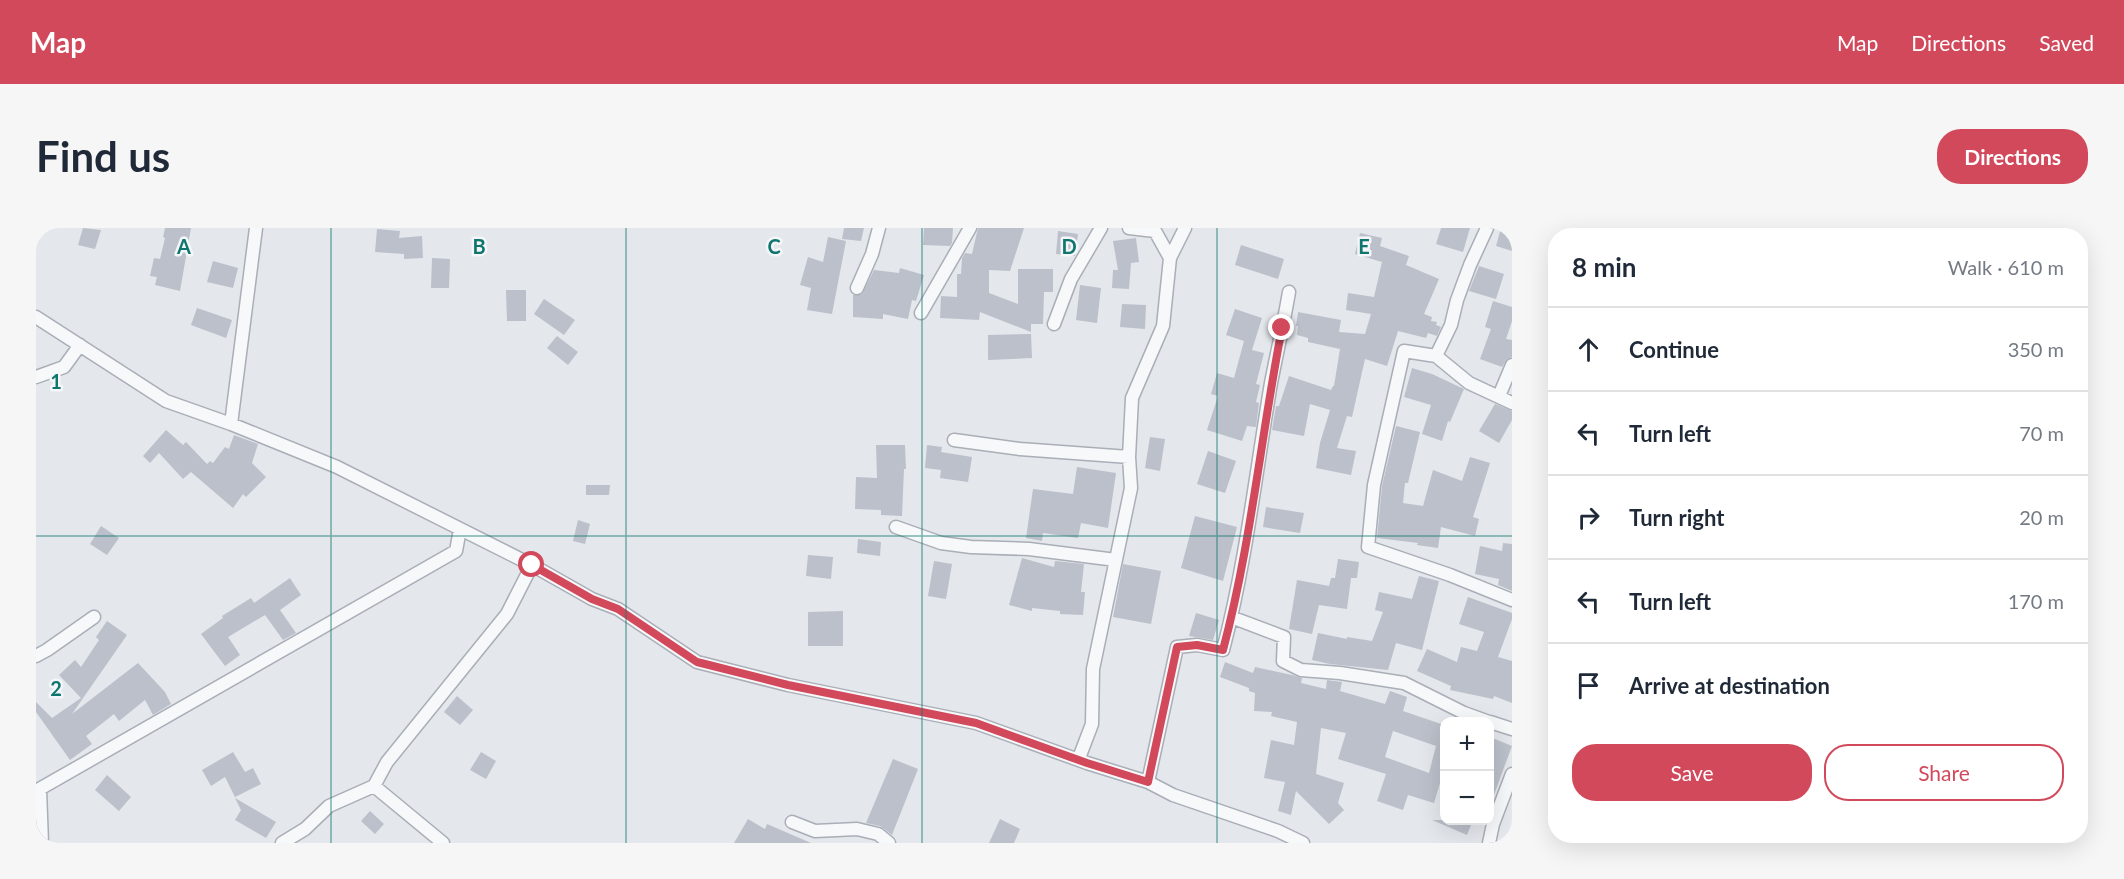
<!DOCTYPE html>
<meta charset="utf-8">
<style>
:root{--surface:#fff;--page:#f6f6f7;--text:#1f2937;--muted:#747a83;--line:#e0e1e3;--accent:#d1495b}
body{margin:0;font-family:Lato,sans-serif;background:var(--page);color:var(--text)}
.controls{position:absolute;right:18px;bottom:18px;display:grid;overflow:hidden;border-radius:12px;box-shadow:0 6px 24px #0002}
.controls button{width:54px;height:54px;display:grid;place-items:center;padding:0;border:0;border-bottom:2px solid var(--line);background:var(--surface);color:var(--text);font:30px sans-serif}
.stop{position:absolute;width:18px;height:18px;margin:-14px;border:4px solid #d1495b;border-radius:50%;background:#fff}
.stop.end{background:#d1495b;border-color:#fff;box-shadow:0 2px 6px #0008}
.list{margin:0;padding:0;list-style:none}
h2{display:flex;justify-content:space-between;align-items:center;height:78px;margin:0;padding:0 24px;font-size:26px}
h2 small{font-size:20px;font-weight:400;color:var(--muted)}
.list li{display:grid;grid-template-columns:39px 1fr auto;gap:18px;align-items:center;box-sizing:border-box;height:84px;padding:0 24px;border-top:2px solid var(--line)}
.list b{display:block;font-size:22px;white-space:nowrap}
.list em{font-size:20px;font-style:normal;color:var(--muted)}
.actions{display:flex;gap:12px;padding:18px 24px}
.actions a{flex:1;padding:14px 0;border:2px solid var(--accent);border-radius:24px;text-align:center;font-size:21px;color:var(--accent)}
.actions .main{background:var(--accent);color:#fff}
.icon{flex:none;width:33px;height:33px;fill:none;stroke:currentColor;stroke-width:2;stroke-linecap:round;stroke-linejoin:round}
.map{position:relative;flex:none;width:1476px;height:615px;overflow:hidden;border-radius:24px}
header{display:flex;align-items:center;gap:36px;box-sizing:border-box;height:84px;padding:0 30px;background:var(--accent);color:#fff}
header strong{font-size:28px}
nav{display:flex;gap:33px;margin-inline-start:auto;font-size:21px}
.intro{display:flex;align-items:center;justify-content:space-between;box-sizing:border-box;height:144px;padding:0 36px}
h1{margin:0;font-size:42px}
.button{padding:15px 27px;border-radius:24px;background:var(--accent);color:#fff;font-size:21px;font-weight:700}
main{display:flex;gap:36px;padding:0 36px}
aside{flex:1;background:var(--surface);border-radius:24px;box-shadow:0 6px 24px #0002}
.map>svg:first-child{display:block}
.building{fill:#bbc0ca;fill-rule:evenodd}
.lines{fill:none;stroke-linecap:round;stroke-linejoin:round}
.minor-casing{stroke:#a9aeb7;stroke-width:15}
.minor{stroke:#f7f8fa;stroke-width:12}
.route{stroke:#d1495b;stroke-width:8}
.grid{fill:none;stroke:#0f766e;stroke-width:1.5;stroke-opacity:0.55}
.grid-label{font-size:20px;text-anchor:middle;font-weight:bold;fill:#0f766e;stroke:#f4f6f9;stroke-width:5;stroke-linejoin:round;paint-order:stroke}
</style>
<header>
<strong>Map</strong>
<nav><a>Map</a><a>Directions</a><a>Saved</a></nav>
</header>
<div class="intro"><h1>Find us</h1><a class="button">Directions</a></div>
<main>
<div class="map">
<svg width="1476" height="615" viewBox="0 0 1476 615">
<rect width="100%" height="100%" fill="#e4e7ec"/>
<path class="building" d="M47 0 65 2 59 21 42 17Z
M129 0H155L144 63 119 57 121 49 114 48 118 30 124 31 129 10 127 9Z
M808 0H828L825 13 806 11Z
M888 0H917L916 15 914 18 887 17Z
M942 0H988L974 43 953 42V65L982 76V41H1017V64H1008L1007 96H995V104L944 84 943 92 904 90 905 68 921 69V46H925L926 30 929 25 936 26Z
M1405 0H1434L1427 24 1400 16Z
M1465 0H1476V23L1460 18Z
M341 1 364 3 363 10 386 8 387 30 368 31V26L339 24Z
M1022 3 1042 6 1039 28 1020 26Z
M1324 5 1346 10 1344 18 1373 28 1370 37 1403 51 1388 86 1396 89 1395 93 1401 94 1400 97 1405 99 1401 108 1392 105 1390 110 1362 103 1351 138 1329 131 1316 189 1311 188 1301 220 1320 223 1315 247 1280 240 1284 215 1294 182 1274 176 1268 208 1236 202 1240 178H1243L1253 148 1295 162 1297 158H1298L1304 121 1272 114V110L1261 107 1262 98H1260L1262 84 1305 92 1303 104 1329 106 1335 86 1310 82 1312 65 1338 69 1346 34 1319 26Z
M792 9 810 13 796 86 771 82 775 60 764 57 772 29 787 34Z
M1100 10 1103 34 1095 35 1093 61 1076 60 1077 42H1082L1077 13Z
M1205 17 1248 31 1242 51 1199 37Z
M396 30 414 31 413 60H395Z
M177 33 202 40 197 60 171 54Z
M1443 38 1468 46 1460 71 1433 63Z
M864 40 888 47 880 73 876 72 872 91 847 86V91L817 89V67L826 66 838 42 863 45Z
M1044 57 1065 60 1061 95 1040 92Z
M470 62H490V93H471Z
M508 71 539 92 528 107 498 86Z
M1457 73 1476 79V93L1470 111 1476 112V129L1471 131 1466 139 1444 131 1455 101 1449 99Z
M1086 76 1110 77 1109 101 1084 99Z
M161 80 196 92 190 110 155 97Z
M1199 81 1226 90 1216 122 1228 125 1220 156 1224 157 1220 174 1223 175 1220 199 1211 198 1206 213 1171 202 1182 168 1175 166 1181 145 1198 150 1208 113 1190 107Z
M995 106 996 130 952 132V107Z
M521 108 542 124 532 137 511 120Z
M1376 140 1396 146 1428 161 1414 194 1412 193 1406 213 1386 206 1395 177 1368 169Z
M1459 176 1476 183V192L1463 215 1443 203Z
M1360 198 1384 204 1372 255H1369L1367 275 1387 278 1397 242 1426 253 1434 229 1454 235 1437 289 1443 291 1439 308 1405 299 1402 320 1381 317 1382 315 1341 310 1346 258Z
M130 202 147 217 150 214 171 236 174 233 177 235 189 219 193 221 198 207 222 216 216 235 230 249 210 269 207 266 197 280 155 244 147 251 123 225 114 235 107 228Z
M1114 209 1129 211 1124 243 1109 240Z
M840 217H869L870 241H868L866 288 845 287V282L819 281 820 249 841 250Z
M891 217 906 219 905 224 936 229 932 254 904 250 905 242 889 240Z
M1172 223 1200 233 1189 265 1161 256Z
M1041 239 1080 245 1072 300 1045 295 1042 310 1007 305 1006 313 990 310 997 261 1037 266Z
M550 257H574L573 267H550Z
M1230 279 1268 285 1264 305 1227 299Z
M1159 288 1201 299 1187 353 1145 340Z
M542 292 554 296 549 316 537 313Z
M65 298 83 310 71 327 54 316Z
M822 311 845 314 844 328 821 325Z
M1467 315 1476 316V363L1462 357 1463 351 1439 346 1444 318 1466 323Z
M772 327 797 329 795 351 770 348Z
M986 330 1018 339 1019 333 1048 336 1045 364H1049L1047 387 1024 386V383L996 380V383L973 377Z
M1302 331 1323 334 1321 350H1315L1311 381 1283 377 1276 406 1253 401 1261 352 1293 358 1295 350H1299Z
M898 333 916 336 910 371 892 368Z
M1087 336 1125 343 1115 396 1077 389Z
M1383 348 1403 353 1386 422 1360 415 1352 442 1294 436 1276 432 1282 405 1311 411V409L1336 413 1347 384 1339 382 1343 364 1376 371Z
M254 350 265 367 244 382 260 405 247 412 229 387 192 409 204 427 189 438 165 406 187 390 186 388 215 370 218 375Z
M1432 369 1476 385V391L1462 429 1476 433V475L1458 468 1457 471 1414 462 1415 458 1381 443 1391 421 1421 434 1425 419 1441 423 1448 404 1423 396Z
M807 383V418H772V384Z
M1160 385 1183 392 1177 412 1153 408Z
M71 393 91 407 36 486 102 435 129 464 135 476 117 487 109 472 83 493 78 486 50 508 56 516 34 532 0 484V474L16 490 45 470 23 447 39 432 45 439 63 412 60 409Z
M1189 434 1217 445 1219 439 1256 447 1266 450 1265 455 1290 461 1291 452 1306 454 1304 463 1349 476 1354 463 1371 469 1367 483 1408 497V542L1398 575 1372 567 1367 582 1341 573 1350 546 1302 531 1310 505 1285 500 1280 546 1308 555 1302 575 1308 582 1293 596 1260 563 1255 587 1242 583 1249 554 1228 550 1235 512 1258 517 1261 494 1235 488 1236 484 1218 483 1219 465 1213 463V460L1184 449ZM1357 503 1400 518 1393 545 1349 529Z
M421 468 437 482 424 497 408 484Z
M1454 509 1476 518 1455 575H1454Z
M197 524 209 544 217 540 225 556 199 569 189 549 175 558 166 542Z
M445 524 460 533 450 551 434 542Z
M857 531 882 541 856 607 844 598 830 595Z
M71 547 95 569 83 583 59 562Z
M199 570 240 594 230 610 199 592 205 582Z
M334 583 348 596 339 606 325 593Z
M712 591 729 601 731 596 775 615H698Z
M964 591 984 601 978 615H953Z
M1396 592H1437L1431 607Z"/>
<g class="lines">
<defs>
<path id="minor" d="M1451 0 1434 37 1421 72 1415 97 1400 128 1433 155 1476 175
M1134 30 1149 0
M821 60 836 26 843 0
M885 85 934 0
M0 89 130 173 195 196 301 239 496 337 556 371 582 381 661 434 752 457 940 495 1051 535 1112 554 1137 567 1242 603 1267 615
M1018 96 1035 51 1065 0
M1400 128 1368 123 1338 257 1332 319 1414 347 1476 372
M0 149 28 139 44 117
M1463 168 1476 137
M195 196 220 0
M918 212 984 221 1093 229
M860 299 905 315 935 319 993 321 1080 332
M1195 389 1248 409 1247 433 1265 442 1304 445 1368 455 1428 485 1453 494
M0 428 11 422 58 389
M1454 494 1476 501
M1043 530 1056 496 1057 441 1095 260 1093 229 1096 170 1127 98 1134 30 1119 3 1093 0
M1112 554 1141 419 1161 417 1187 422C1210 334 1220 244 1235 155 1241 124 1248 94 1253 64
M338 558 407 615
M4 561 6 615
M0 563 420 323 424 301
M756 594 779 603 821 601 842 606 853 615
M246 615 269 601 293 578 338 558 351 534 471 386 496 337
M1453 615 1457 596 1476 546"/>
</defs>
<use href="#minor" class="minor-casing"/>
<use href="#minor" class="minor"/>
</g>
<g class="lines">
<path class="route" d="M496 337 556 371 582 381 661 434 752 457 940 495 1051 535 1112 554 1141 419 1161 417 1187 422C1215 317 1225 207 1246 100"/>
</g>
<path class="grid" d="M295 0V615M590 0V615M886 0V615M1181 0V615M0 308H1476"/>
<g class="grid-label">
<text x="148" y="26">A</text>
<text x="443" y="26">B</text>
<text x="738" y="26">C</text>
<text x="1033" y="26">D</text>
<text x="1328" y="26">E</text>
<text x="20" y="161">1</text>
<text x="20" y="468">2</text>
</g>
</svg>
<div class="controls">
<button>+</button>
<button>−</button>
</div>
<div class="stop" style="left:496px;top:337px"></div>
<div class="stop end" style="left:1246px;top:100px"></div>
</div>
<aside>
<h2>8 min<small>Walk · 610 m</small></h2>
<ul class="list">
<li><svg class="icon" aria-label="ahead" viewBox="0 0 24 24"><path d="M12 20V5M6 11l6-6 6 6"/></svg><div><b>Continue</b></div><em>350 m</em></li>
<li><svg class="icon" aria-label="left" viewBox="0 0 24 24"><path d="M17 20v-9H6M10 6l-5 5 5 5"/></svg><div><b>Turn left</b></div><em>70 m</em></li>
<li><svg class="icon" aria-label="right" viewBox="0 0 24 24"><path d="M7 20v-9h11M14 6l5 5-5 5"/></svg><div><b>Turn right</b></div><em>20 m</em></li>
<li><svg class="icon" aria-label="left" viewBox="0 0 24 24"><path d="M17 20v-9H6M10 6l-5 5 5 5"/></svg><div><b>Turn left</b></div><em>170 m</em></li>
<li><svg class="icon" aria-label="arrive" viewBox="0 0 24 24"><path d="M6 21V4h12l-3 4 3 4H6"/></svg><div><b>Arrive at destination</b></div></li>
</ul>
<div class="actions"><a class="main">Save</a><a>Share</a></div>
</aside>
</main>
